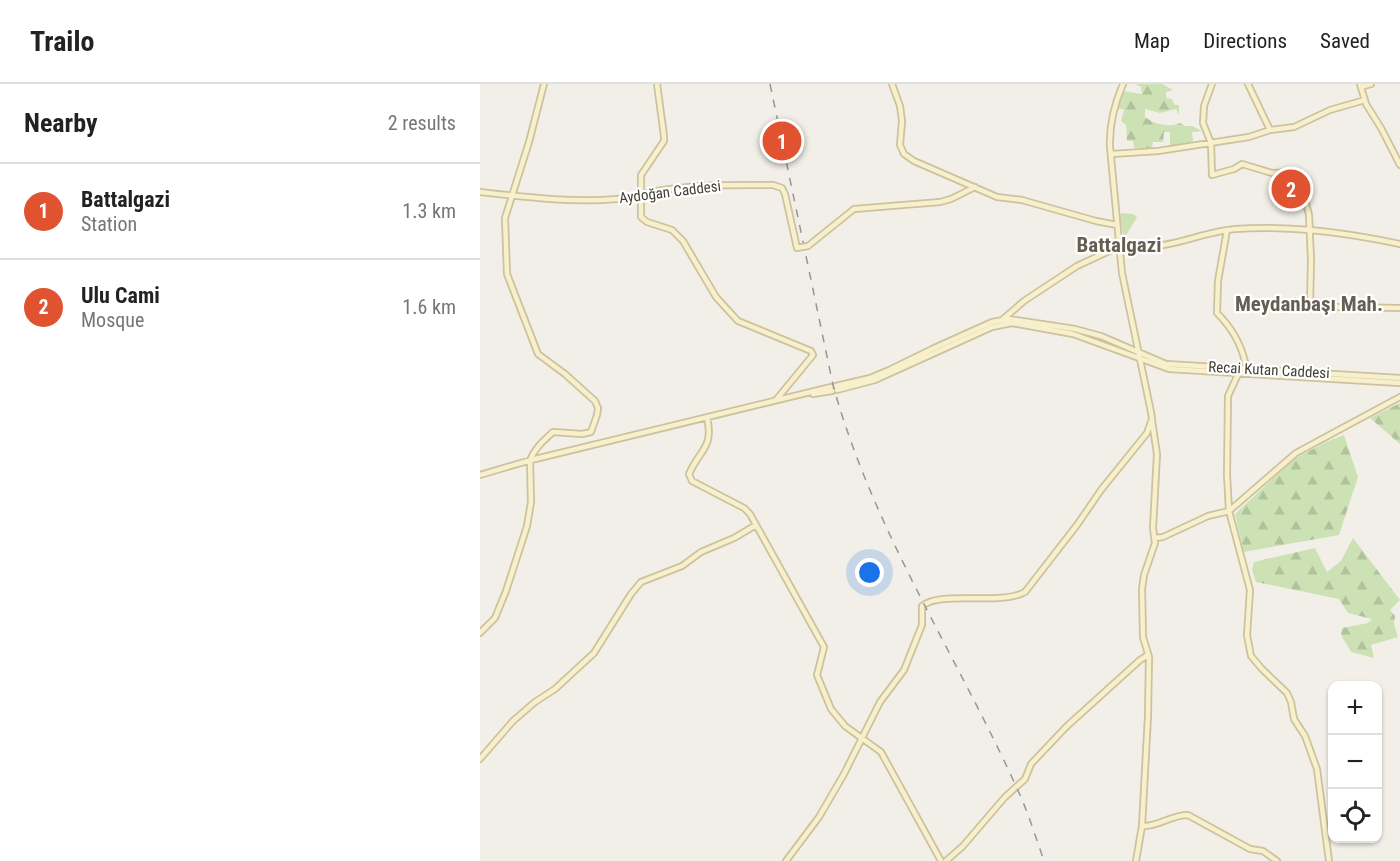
<!DOCTYPE html>
<meta charset="utf-8">
<style>
:root{--surface:#fff;--page:#f6f6f6;--text:#222;--muted:#767676;--line:#e0e0e0;--accent:#e15230}
body{margin:0;font-family:"Roboto Condensed",sans-serif;background:var(--page);color:var(--text)}
.controls{position:absolute;right:18px;bottom:18px;display:grid;overflow:hidden;border-radius:12px;box-shadow:0 2px 4px #0004}
.controls button{width:54px;height:54px;display:grid;place-items:center;padding:0;border:0;border-bottom:2px solid var(--line);background:var(--surface);color:var(--text);font:30px sans-serif}
.you{position:absolute;left:390px;top:489px;width:21px;height:21px;margin:-15px;border:4px solid #fff;border-radius:50%;background:#1a73e8;box-shadow:0 0 0 9px #1a73e833}
.badge{display:grid;place-items:center;width:39px;height:39px;border-radius:50%;background:var(--accent);color:#fff;font-size:20px;font-weight:700}
.pin{position:absolute;translate:-50% -50%;border:3px solid #fff;box-shadow:0 2px 6px #0006}
.list{margin:0;padding:0;list-style:none}
h2{display:flex;justify-content:space-between;align-items:center;height:78px;margin:0;padding:0 24px;font-size:26px}
h2 small{font-size:20px;font-weight:400;color:var(--muted)}
.list li{display:grid;grid-template-columns:39px 1fr auto;gap:18px;align-items:center;box-sizing:border-box;height:96px;padding:0 24px;border-top:2px solid var(--line)}
.list b{display:block;font-size:22px;white-space:nowrap}
.list p{margin:0;font-size:20px;white-space:nowrap;color:var(--muted)}
.list em{font-size:20px;font-style:normal;color:var(--muted)}
.icon{flex:none;width:33px;height:33px;fill:none;stroke:currentColor;stroke-width:2;stroke-linecap:round;stroke-linejoin:round}
.map{position:relative;flex:none;width:920px;height:777px;overflow:hidden}
header{display:flex;align-items:center;gap:36px;box-sizing:border-box;height:84px;padding:0 30px;background:var(--surface);border-bottom:2px solid var(--line)}
header strong{font-size:28px}
nav{display:flex;gap:33px;margin-inline-start:auto;font-size:21px}
main{display:flex}
aside{flex:1;background:var(--surface)}
.map>svg:first-child{display:block}
.forest{fill:url(#forest-firs)}
.park{fill:#cce2b5}
.lines{fill:none;stroke-linecap:round;stroke-linejoin:round}
.secondary-casing{stroke:#ccc29d;stroke-width:8}
.secondary{stroke:#f8efcc;stroke-width:4.5}
.rail{stroke:#969696;stroke-width:1.5;stroke-dasharray:8 8;stroke-linecap:butt}
.secondary-bridge-casing{stroke:#ccc29d;stroke-width:8;stroke-linecap:butt}
.secondary-bridge{stroke:#f8efcc;stroke-width:4.5}
.labels{text-anchor:middle;dominant-baseline:central;stroke-width:4.5;stroke-linejoin:round;paint-order:stroke}
.street-label{font-size:15px;fill:#444037;stroke:#fff}
.district-label{font-size:21px;font-weight:bold;fill:#665e50;stroke:#fff}
</style>
<header>
<strong>Trailo</strong>
<nav><a>Map</a><a>Directions</a><a>Saved</a></nav>
</header>
<main>
<aside>
<h2>Nearby<small>2 results</small></h2>
<ul class="list">
<li><span class="badge">1</span><div><b>Battalgazi</b><p>Station</p></div><em>1.3 km</em></li>
<li><span class="badge">2</span><div><b>Ulu Cami</b><p>Mosque</p></div><em>1.6 km</em></li>
</ul>
</aside>
<div class="map">
<svg width="920" height="777" viewBox="0 0 920 777">
<defs>
<pattern id="forest-firs" width="22" height="20" patternUnits="userSpaceOnUse" patternTransform="scale(1.5)"><rect width="22" height="20" fill="#cce2b5"/><path d="M5 1l3.5 6h-7zM16 11l3.5 6h-7z" fill="#b0c39c"/></pattern>
</defs>
<rect width="100%" height="100%" fill="#f2efe8"/>
<path class="forest" d="M655 0H682L693 6 686 8V14L692 15 695 21H699V31L696 25 680 29 665 25V33C674 40 689 44 700 39L705 42H712L722 47 712 48 713 59 690 63V48H684L683 58H673L672 64H654L653 57H647L646 41 641 37 644 26 637 24 643 7 662 10 661 3Z
M920 319V360L890 334Z
M864 351 878 393 859 451 764 468 755 430 814 375 846 358Z
M873 454 920 516 910 526 915 532 914 540 918 553 891 561 894 574 871 568 861 551 862 544 888 539 892 535 868 529 859 515 776 498 772 486 774 478 835 464 847 488 861 477Z"/>
<path class="park" d="M642 129 653 130 657 133 644 155 640 131Z"/>
<g class="lines">
<defs>
<path id="secondary" d="M177 0 184 52V57L161 91V133L167 138 192 146 203 157 236 213 258 237 331 267 333 271 296 316
M412 0 420 22 422 37 420 61 424 70 434 77 517 113 542 116 616 137 637 141
M732 0 724 22 723 39 731 59 732 91 754 85 762 80 792 89 818 88 829 131 831 176 830 220 858 223 920 224
M768 0 790 46
M880 0 886 20 901 44 920 81
M881 3 891 0
M632 70 678 67 769 53 790 46 814 43 850 26 885 16
M0 108C45 113 92 119 137 115 153 113 168 108 183 106 219 100 256 101 293 101L302 104 305 110 317 164 322 163
M747 146 738 197 737 229C750 242 761 260 765 278
M328 162 374 125 460 118 471 115 495 103
M522 236 544 217 597 182 638 163 640 158C682 172 715 148 756 145 810 141 868 149 920 160
M760 286 748 312 747 391 749 427 770 506 767 551 771 572 782 585 807 609 811 618 814 635 825 652 837 685 849 777
M356 302 390 294 409 286 452 265 512 238 529 235 595 245 621 252 686 280 920 294
M357 306 395 296 512 243 532 239 593 250 689 285 920 299
M333 310 352 307
M227 333C234 364 220 365 209 390L212 397 264 424 270 430 344 563 337 591 351 625 365 642 401 668 461 777
M0 391 51 376 351 303
M675 454 683 453 728 432 749 427 816 369 920 313
M0 549 15 534 26 507 47 442 51 418 50 376C55 364 63 357 73 348L102 350 111 348 117 331 118 324 115 317 85 290 58 270 27 190 25 134 49 58 64 0
M0 675 33 637 55 618 75 605 114 569 151 510 161 498 202 482 221 468 254 454 276 441
M662 742C678 743 691 731 708 731L770 765 783 767 797 777
M306 777 339 733 364 690 400 618 424 586 442 541V522C461 506 520 522 545 508L597 441 621 406 667 349 672 335 671 328 642 189 630 63C629 40 634 21 643 0
M466 777 483 762 525 713 545 695 551 680 586 643 660 576 668 571
M656 777 662 742 668 632 669 573 663 553 662 505 664 491 675 459 673 444 677 370 672 337"/>
</defs>
<use href="#secondary" class="secondary-casing"/>
<use href="#secondary" class="secondary"/>
<path class="rail" d="M290 0 353 301C392 443 474 567 535 700 547 725 555 751 564 777"/>
<defs>
<path id="secondary-bridge" d="M322 163 328 162"/>
</defs>
<use href="#secondary-bridge" class="secondary-bridge-casing"/>
<use href="#secondary-bridge" class="secondary-bridge"/>
</g>
<g class="labels">
<g class="street-label">
<text transform="translate(190 108) rotate(-7)">Aydoğan Caddesi</text>
<text transform="translate(789 286) rotate(3)">Recai Kutan Caddesi</text>
</g>
<g class="district-label">
<text x="639" y="161">Battalgazi</text>
<text x="829" y="220">Meydanbaşı Mah.</text>
</g>
</g>
</svg>
<div class="controls">
<button>+</button>
<button>−</button>
<button><svg class="icon" aria-label="locate" viewBox="0 0 24 24"><circle cx="12" cy="12" r="6"/><path d="M12 2v4M12 18v4M2 12h4M18 12h4"/></svg></button>
</div>
<div class="you"></div>
<div class="pin badge" style="left:302px;top:57px">1</div>
<div class="pin badge" style="left:811px;top:105px">2</div>
</div>
</main>
